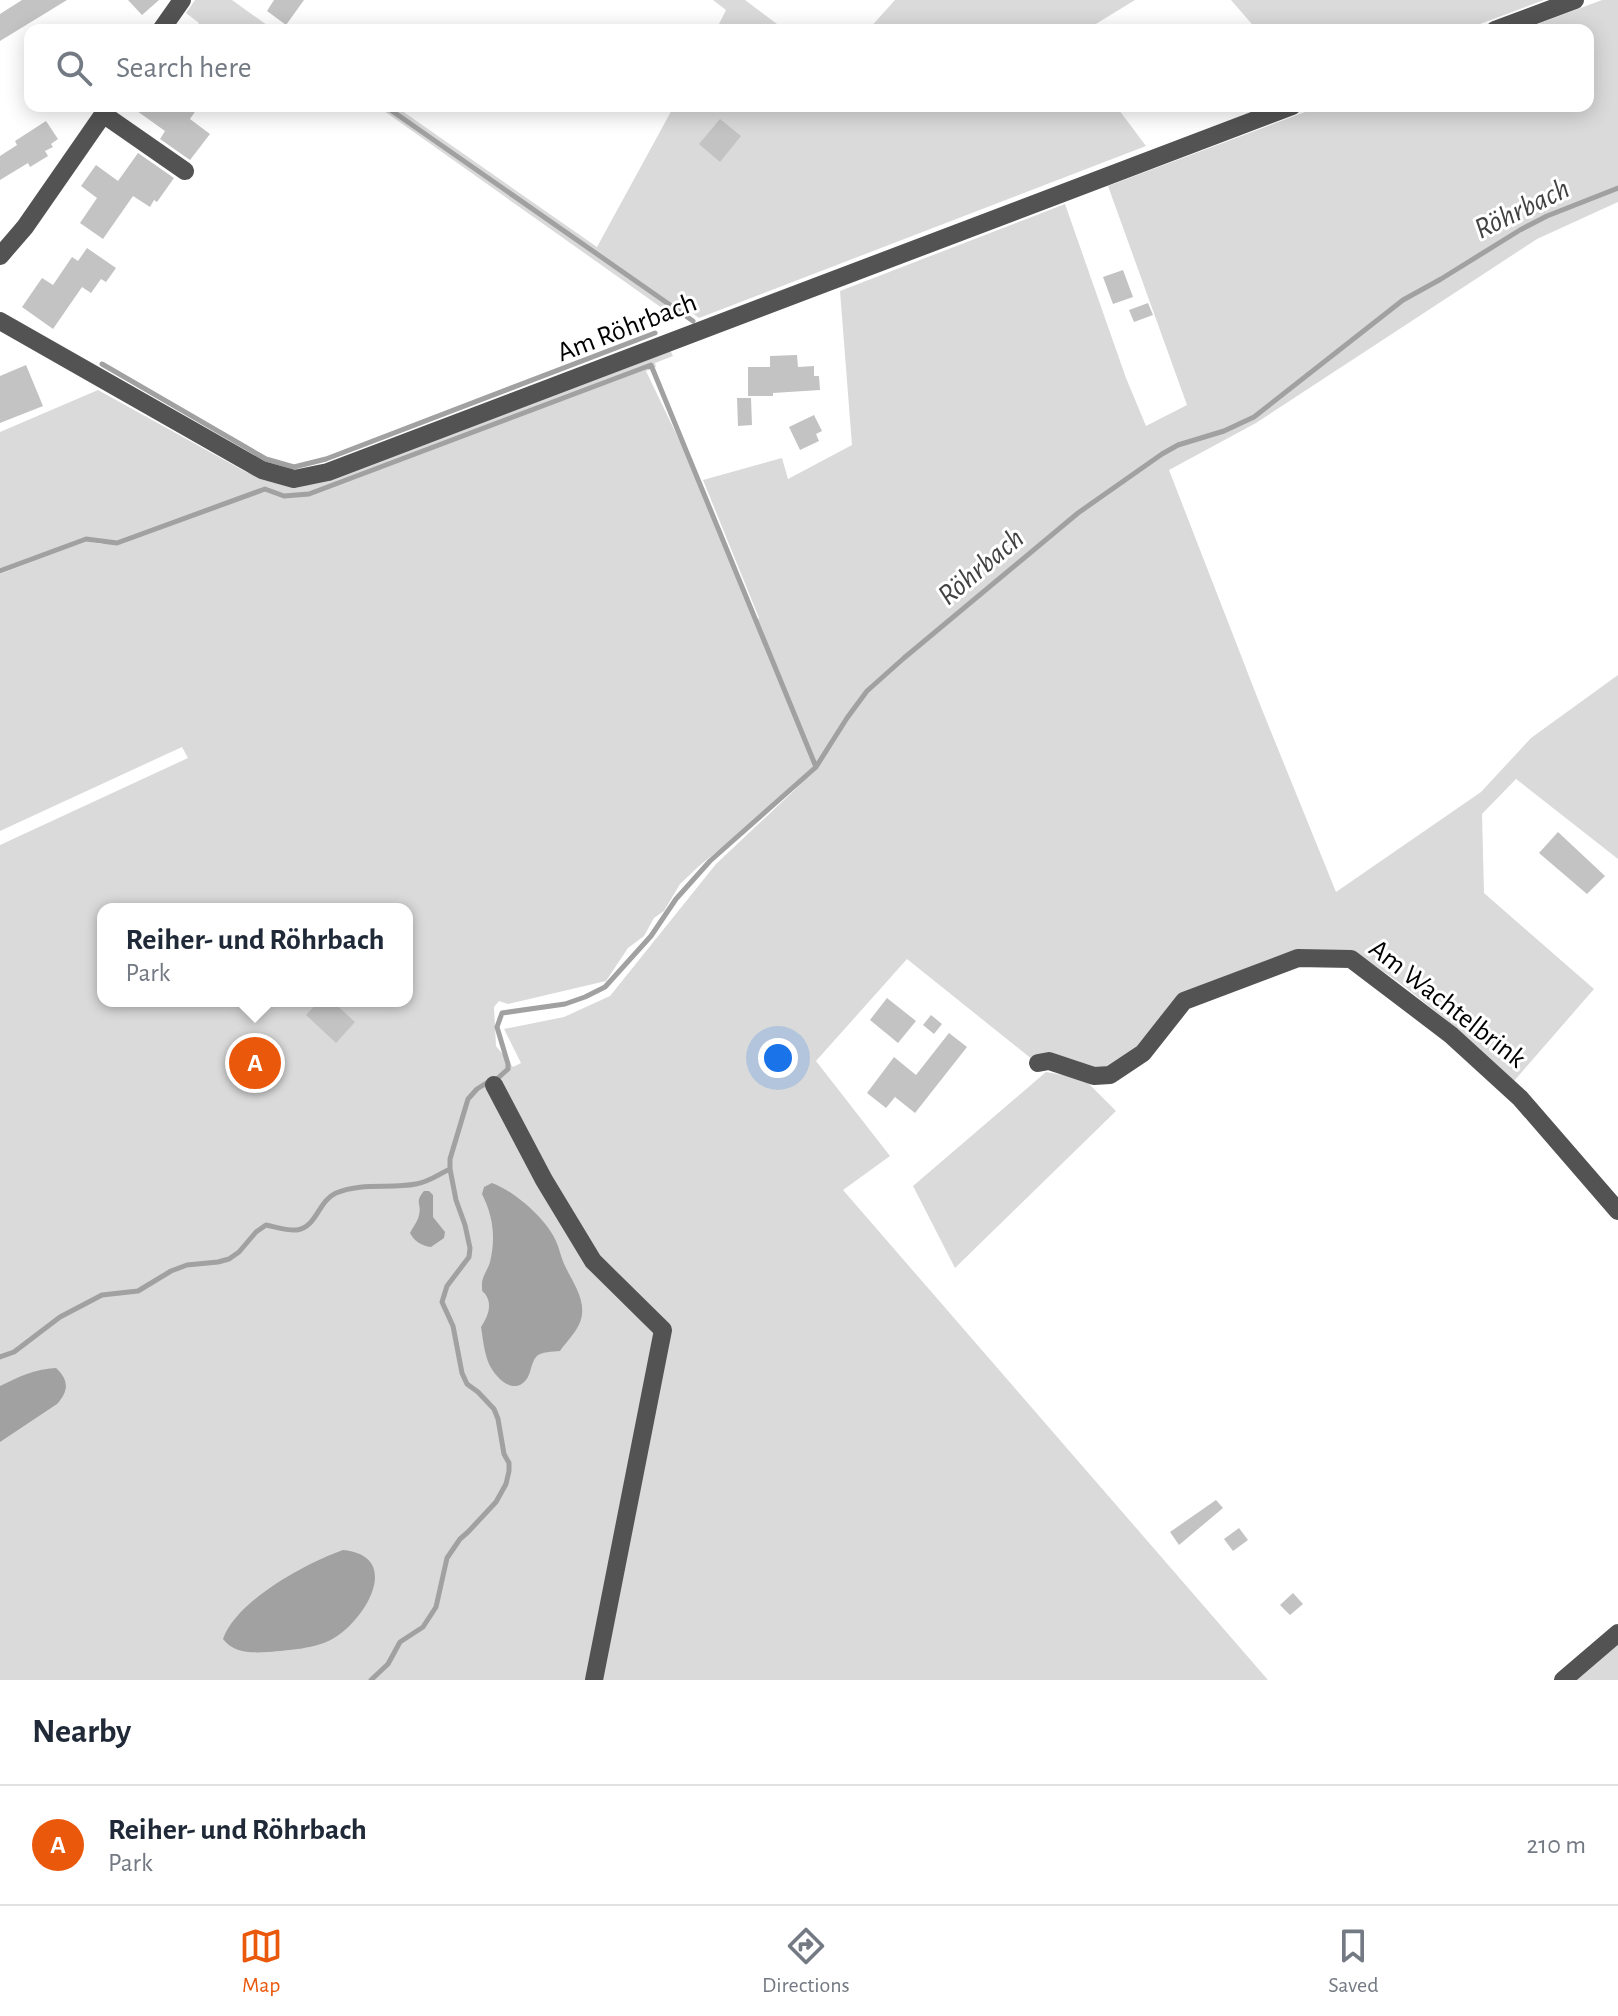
<!DOCTYPE html>
<meta charset="utf-8">
<style>
:root{--surface:#fff;--page:#f6f6f7;--text:#1f2937;--muted:#747a83;--line:#e0e1e3;--accent:#ea580c}
body{margin:0;font-family:"Alegreya Sans",sans-serif;background:var(--page);color:var(--text)}
.you{position:absolute;left:778px;top:1058px;width:28px;height:28px;margin:-20px;border:6px solid #fff;border-radius:50%;background:#1a73e8;box-shadow:0 0 0 12px #1a73e833}
.badge{display:grid;place-items:center;width:52px;height:52px;border-radius:50%;background:var(--accent);color:#fff;font-size:26px;font-weight:700}
.pin{position:absolute;translate:-50% -50%;border:4px solid #fff;box-shadow:0 2px 8px #0006}
.popup{position:absolute;left:97px;top:903px;width:316px;height:104px;box-sizing:border-box;display:grid;place-content:center;border-radius:16px;background:var(--surface);filter:drop-shadow(0 2px 6px #0005);font-size:26px;white-space:nowrap;color:var(--muted)}
.popup b{font-size:30px;color:var(--text)}
.popup::after{content:'';position:absolute;left:50%;top:100%;margin-left:-16px;border:16px solid transparent;border-top-color:var(--surface)}
.list{margin:0;padding:0;list-style:none}
h2{display:flex;justify-content:space-between;align-items:center;height:104px;margin:0;padding:0 32px;font-size:34px}
h2 small{font-size:26px;font-weight:400;color:var(--muted)}
.list li{display:grid;grid-template-columns:52px 1fr auto;gap:24px;align-items:center;box-sizing:border-box;height:120px;padding:0 32px;border-top:2px solid var(--line)}
.list b{display:block;font-size:30px;white-space:nowrap}
.list p{margin:0;font-size:26px;white-space:nowrap;color:var(--muted)}
.list em{font-size:26px;font-style:normal;color:var(--muted)}
.icon{flex:none;width:44px;height:44px;fill:none;stroke:currentColor;stroke-width:2;stroke-linecap:round;stroke-linejoin:round}
.map{position:relative;flex:none;width:1618px;height:1680px;overflow:hidden}
.search{position:absolute;background:var(--surface);box-shadow:0 4px 20px #0003;left:24px;right:24px;top:24px;height:88px;display:flex;align-items:center;gap:20px;box-sizing:border-box;padding:0 28px;border-radius:16px;color:var(--muted);font-size:30px}
.sheet{height:224px;background:var(--surface)}
nav{display:flex;justify-content:space-around;align-items:center;box-sizing:border-box;height:112px;border-top:2px solid var(--line);background:var(--surface);font-size:22px;color:var(--muted)}
nav a{display:grid;justify-items:center;gap:4px}
nav .on{color:var(--accent)}
.map>svg:first-child{display:block}
.green{fill:#dadada;fill-rule:evenodd}
.water{fill:#a1a1a1}
.lines{fill:none;stroke-linecap:round;stroke-linejoin:round}
.stream{stroke:#a1a1a1;stroke-width:5}
.building{fill:#c3c3c3}
.minor{stroke:#535353;stroke-width:18}
.labels{text-anchor:middle;dominant-baseline:central;stroke-width:6;stroke-linejoin:round;paint-order:stroke}
.street-label{font-size:28px;fill:#000;stroke:#fff}
.water-label{font-size:30px;font-style:italic;fill:#424242;stroke:#fff}
</style>
<div class="map">
<svg width="1618" height="1680" viewBox="0 0 1618 1680">
<rect width="100%" height="100%" fill="#fff"/>
<path class="green" d="M195 0H232L274 30H194L199 23 186 13Z
M713 0H745L785 30H716L726 10Z
M895 0H1135L1086 30H868Z
M1231 0H1544L1464 30H1257Z
M1602 0H1618V202L1537 239 1256 423 1169 470 1261 707 1336 892 1481 792 1531 738 1618 675V859L1516 779 1482 814 1484 893 1594 989 1514 1081 1456 1028 1404 986 1355 952 1180 996 1140 1048 1109 1070 1033 1060 907 959 816 1061 890 1156 843 1190 1268 1680H0V845L188 758 182 747 0 831V574L86 541 102 544V539L85 537 0 569V432L98 390 246 472 294 487 670 350 673 356 655 363 656 367 646 371 683 448 755 620 759 618 703 480 782 458 788 479 852 445 840 291 1065 204 1126 378 1146 426 1187 405 1108 186 1321 106H1588V30H1522ZM803 782 716 864 610 996 564 1017 504 1029 521 1063 513 1067 496 1046 494 1007 499 1001 508 1004 606 981 628 948 644 936 654 918 664 911 680 884 699 866ZM103 909H407V1001H103Z
M377 106H395L597 247 674 106H1116L1146 146 699 318 683 307 676 318Z
M1046 1072 1084 1079 1116 1111 955 1268 913 1186Z
M1618 1642V1680H1573Z"/>
<path class="water" d="M492 1183C514 1191 545 1218 555 1239 560 1249 561 1259 566 1268 573 1282 584 1298 582 1314 581 1328 567 1341 560 1351 553 1352 541 1351 536 1357 531 1363 531 1374 526 1380 513 1396 495 1377 489 1364 484 1352 483 1339 481 1327 487 1318 492 1307 487 1297 483 1289 482 1295 482 1286 481 1277 488 1270 490 1262 496 1237 493 1216 482 1194L484 1187Z
M424 1191H429L433 1195V1217L445 1232 444 1238 431 1247C422 1246 414 1241 410 1233 413 1227 418 1221 419 1215 422 1203 414 1203 424 1191Z
M56 1368C69 1380 69 1391 57 1404L0 1442V1386C19 1377 34 1369 56 1368Z
M343 1550C403 1556 366 1619 334 1638 316 1649 289 1650 268 1652 250 1653 234 1653 223 1639 236 1601 306 1563 343 1550Z"/>
<g class="lines">
<path class="stream" d="M385 106 693 321
M102 364 266 459 294 467 326 459 655 333
M0 571 86 539 117 543 265 489 284 496 309 494 651 365 816 767
M498 1078 508 1069V1064L497 1027 502 1013 565 1004 585 997 605 987 651 936 676 899 710 861 816 767 847 718 867 691 904 658 1078 513 1162 454 1178 445 1224 431 1254 417 1403 300 1441 279 1520 230 1547 216 1618 188
M0 1357 14 1352 60 1317 102 1295 138 1291 171 1271 187 1265 218 1262 229 1259 239 1252 256 1232 266 1225C276 1227 288 1231 297 1230 317 1227 318 1201 336 1193 362 1182 390 1189 416 1184 429 1182 439 1174 450 1169
M371 1680 388 1664 400 1642 423 1627 436 1607 447 1558 460 1539 468 1532 496 1502 506 1484 509 1471V1463L504 1454 498 1419 494 1409 478 1392 467 1384 462 1373 453 1326 442 1302 447 1286 469 1257 470 1248 465 1225 456 1200 450 1169V1159L468 1099 477 1089 488 1082"/>
</g>
<path class="building" d="M22 0H67L0 41V14Z
M128 0H159L142 15Z
M274 0H304L286 25 267 11Z
M130 106H199L190 119 210 134 190 160 160 139 165 131Z
M720 119 741 136 720 162 699 144Z
M46 121 58 139 51 144 53 147 45 151 48 156 30 167 28 163 0 180V156L17 145 15 141Z
M138 153 174 178 157 202 154 200 150 207 133 196 103 239 80 223 97 198 81 186 96 165 118 181Z
M87 248 116 268 106 282 101 279 91 293 82 287 53 329 22 307 42 278 53 285 72 257 78 261Z
M1123 270 1133 297 1113 304 1103 277Z
M1148 303 1153 315 1134 322 1129 310Z
M797 355 798 367 814 366V376H819L820 390 773 393V396H748V367H770V356Z
M26 365 43 406 0 423V376Z
M737 398H751L752 425 738 426Z
M814 415 822 431 816 434 819 441 800 450 789 427Z
M1558 832 1605 876 1587 894 1539 853Z
M887 998 916 1021 898 1043 870 1020Z
M319 1001H332L355 1022 336 1043 306 1015Z
M931 1015 942 1024 934 1034 923 1025Z
M949 1033 967 1047 915 1113 895 1097 886 1108 867 1093 894 1057 916 1075Z
M1216 1500 1223 1508 1179 1545 1170 1532Z
M1239 1528 1248 1540 1233 1551 1224 1539Z
M1293 1593 1303 1604 1290 1615 1280 1605Z"/>
<g class="lines">
<path class="minor" d="M161 30 182 0
M1495 30 1575 0
M103 114 185 171
M0 256 25 227 109 106
M0 321 262 470 294 479 328 472 1292 106
M1038 1063 1049 1061 1094 1076 1110 1075 1143 1053 1184 1001 1298 958 1351 959 1451 1035 1520 1098 1618 1211
M494 1085 544 1180 593 1261 663 1330 594 1680
M1563 1680 1618 1633"/>
</g>
<g class="labels">
<g class="street-label">
<text transform="translate(627 328) rotate(-21)">Am Röhrbach</text>
<text transform="translate(1447 1004) rotate(38)">Am Wachtelbrink</text>
</g>
<g class="water-label">
<text transform="translate(1522 209) rotate(-26)">Röhrbach</text>
<text transform="translate(981 567) rotate(-40)">Röhrbach</text>
</g>
</g>
</svg>
<div class="you"></div>
<div class="pin badge" style="left:255px;top:1063px">A</div>
<div class="popup"><b>Reiher- und Röhrbach</b>Park</div>
<div class="search"><svg class="icon" aria-label="search" viewBox="0 0 24 24"><circle cx="10" cy="10" r="6"/><path d="M15 15l6 6"/></svg>Search here</div>
</div>
<section class="sheet">
<h2>Nearby<small></small></h2>
<ul class="list">
<li><span class="badge">A</span><div><b>Reiher- und Röhrbach</b><p>Park</p></div><em>210 m</em></li>
</ul>
</section>
<nav>
<a class="on"><svg class="icon" aria-label="map" viewBox="0 0 24 24"><path d="M3 6l6-2 6 2 6-2v14l-6 2-6-2-6 2zM9 4v14M15 6v14"/></svg>Map</a>
<a><svg class="icon" aria-label="directions" viewBox="0 0 24 24"><path d="M12 3l9 9-9 9-9-9zM9 14v-3h6M13 9l2 2-2 2"/></svg>Directions</a>
<a><svg class="icon" aria-label="saved" viewBox="0 0 24 24"><path d="M7 4h10v16l-5-4-5 4z"/></svg>Saved</a>
</nav>
